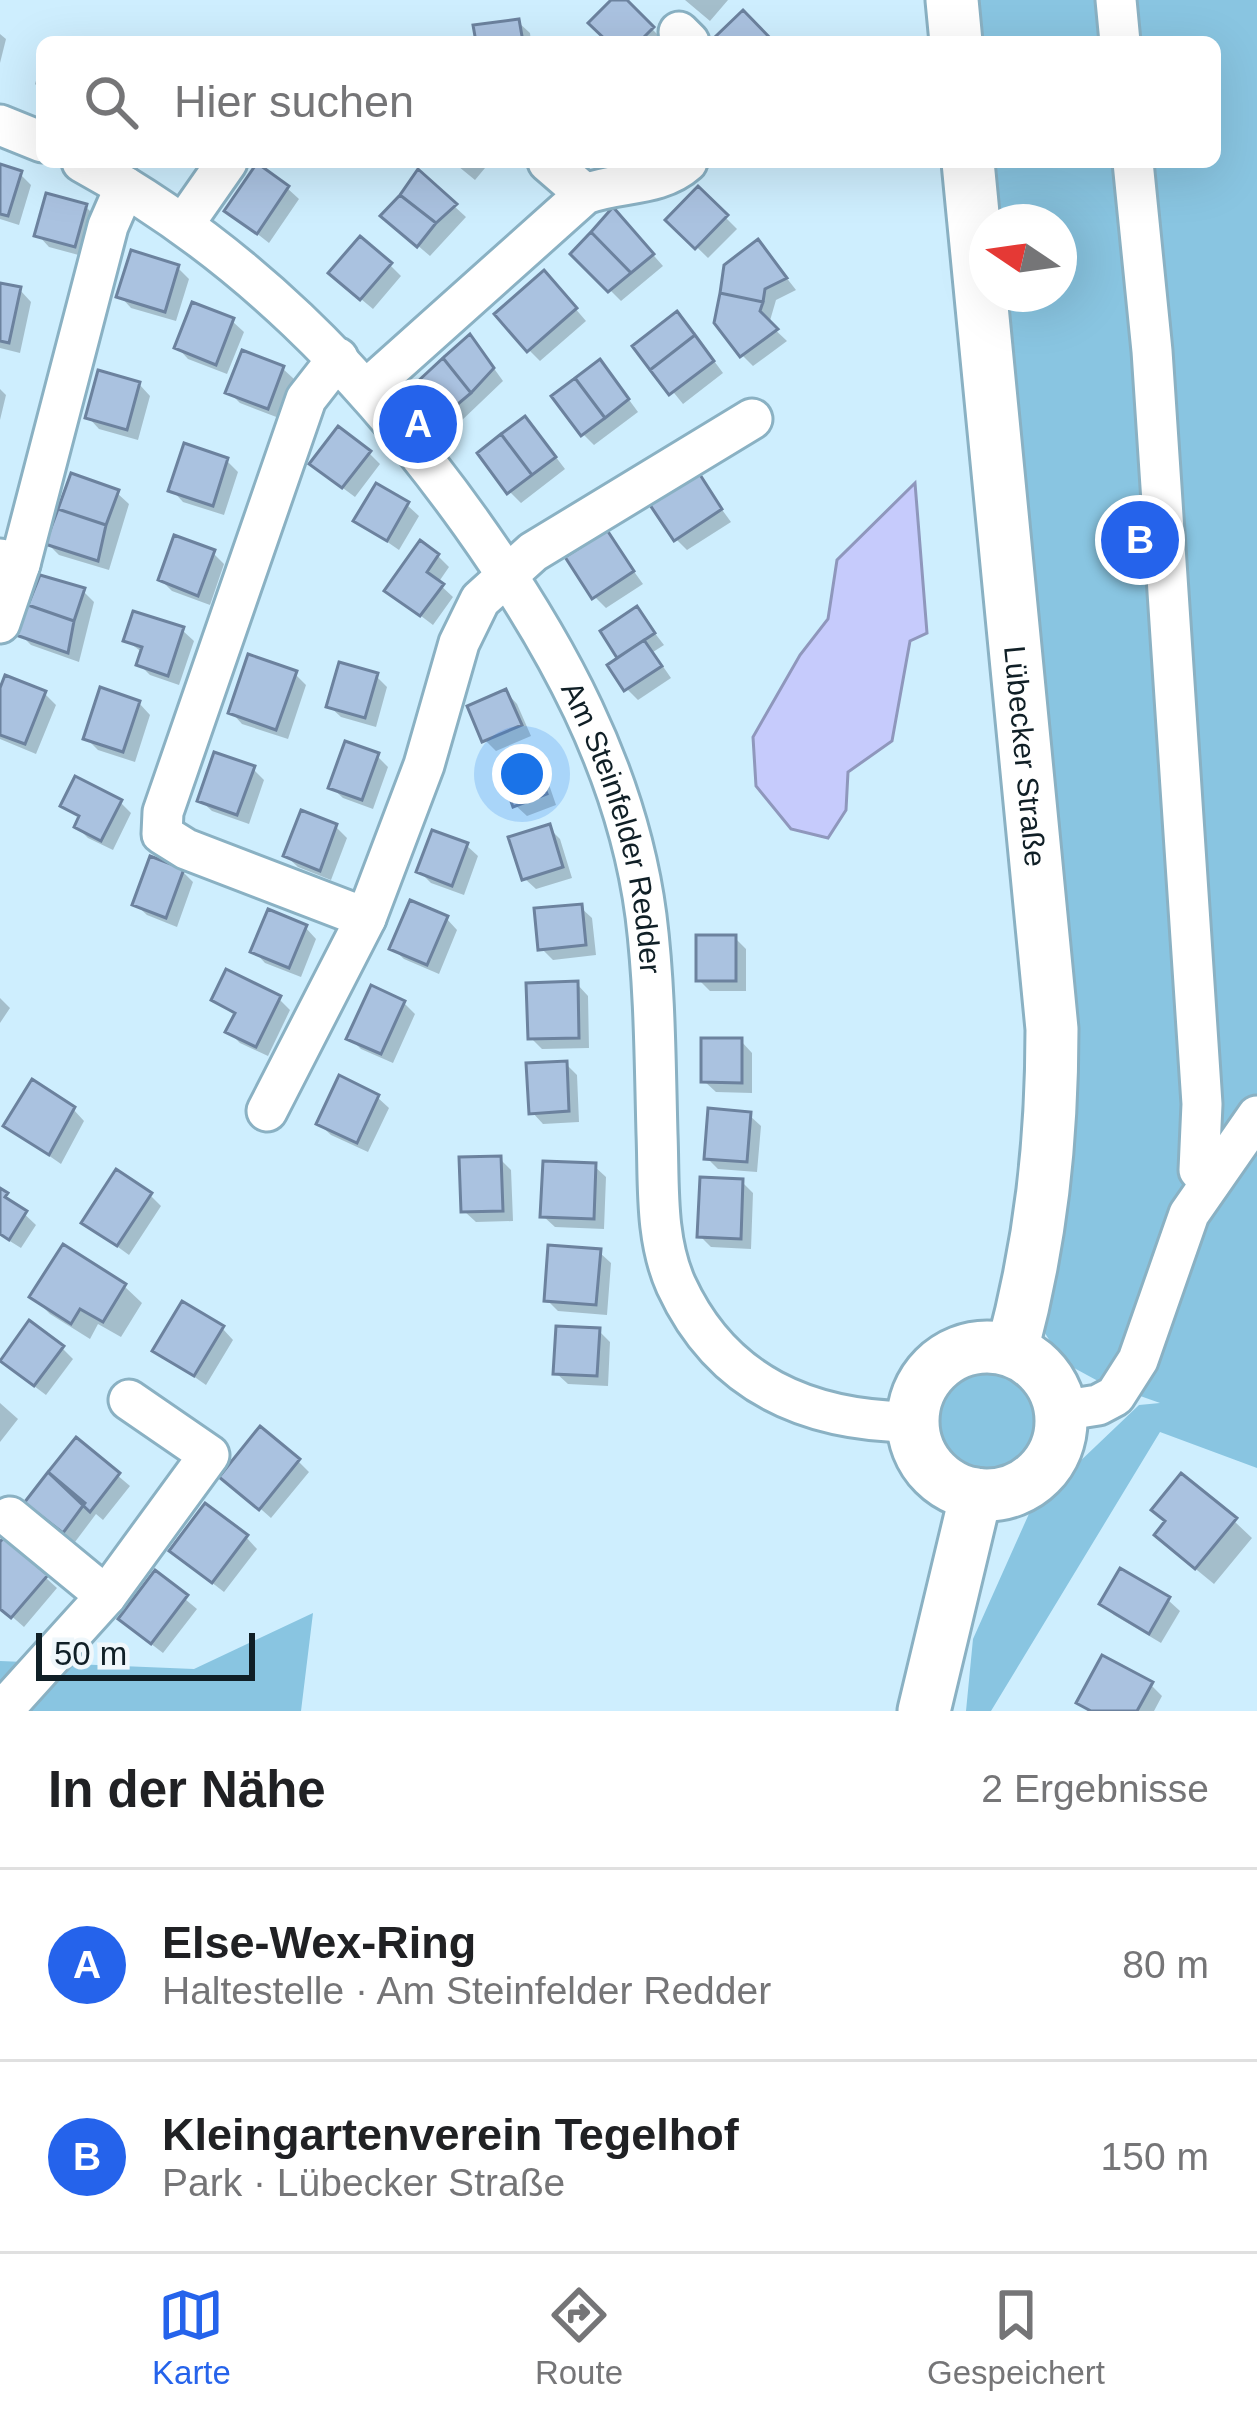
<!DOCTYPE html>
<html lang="de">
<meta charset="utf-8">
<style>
:root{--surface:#fff;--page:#f2f2f2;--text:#202124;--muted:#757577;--line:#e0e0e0;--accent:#2563eb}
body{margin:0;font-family:Arial,sans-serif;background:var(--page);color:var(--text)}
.compass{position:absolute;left:969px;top:204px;width:108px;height:108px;border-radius:50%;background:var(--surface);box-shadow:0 12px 48px #0002;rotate:283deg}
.scale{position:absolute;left:36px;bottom:30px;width:219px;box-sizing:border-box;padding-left:12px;border:6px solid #101f26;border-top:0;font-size:33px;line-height:42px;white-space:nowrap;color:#101f26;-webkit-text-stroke:9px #eff7fb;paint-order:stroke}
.you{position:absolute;left:522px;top:774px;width:42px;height:42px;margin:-30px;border:9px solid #fff;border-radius:50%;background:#1a73e8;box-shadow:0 0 0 18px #1a73e833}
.badge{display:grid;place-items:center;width:78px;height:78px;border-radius:50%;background:var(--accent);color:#fff;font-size:39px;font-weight:700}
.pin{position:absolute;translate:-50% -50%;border:6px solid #fff;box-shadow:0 3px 12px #0006}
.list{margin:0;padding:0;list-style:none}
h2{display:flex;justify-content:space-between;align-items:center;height:156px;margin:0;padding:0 48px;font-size:51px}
h2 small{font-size:39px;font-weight:400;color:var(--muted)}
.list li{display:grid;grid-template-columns:78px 1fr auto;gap:36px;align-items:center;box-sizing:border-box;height:192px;padding:0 48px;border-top:3px solid var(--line)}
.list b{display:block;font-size:45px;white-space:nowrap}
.list p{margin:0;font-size:39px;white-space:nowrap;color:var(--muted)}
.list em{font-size:39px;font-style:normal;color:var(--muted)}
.icon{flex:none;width:66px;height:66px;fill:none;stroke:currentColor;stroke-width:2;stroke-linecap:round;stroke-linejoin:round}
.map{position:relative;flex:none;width:1257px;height:1711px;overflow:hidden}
.search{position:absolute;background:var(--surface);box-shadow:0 12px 48px #0002;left:36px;right:36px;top:36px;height:132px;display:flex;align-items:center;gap:30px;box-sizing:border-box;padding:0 42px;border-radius:18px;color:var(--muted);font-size:45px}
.sheet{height:540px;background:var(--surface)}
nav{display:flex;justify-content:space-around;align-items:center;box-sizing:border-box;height:168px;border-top:3px solid var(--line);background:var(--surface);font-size:33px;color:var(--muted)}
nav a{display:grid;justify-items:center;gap:6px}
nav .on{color:var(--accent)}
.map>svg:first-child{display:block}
.green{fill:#89c5e1}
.water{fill:#c6cbfc;stroke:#8f97bc;stroke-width:3}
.shadow{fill:#0003}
.building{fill:#aac2e0;stroke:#6c829e;stroke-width:3}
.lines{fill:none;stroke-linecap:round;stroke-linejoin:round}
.minor-casing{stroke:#8ab1c3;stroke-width:45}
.major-casing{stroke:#8ab1c3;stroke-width:57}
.minor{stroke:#fff;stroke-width:39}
.major{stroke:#fff;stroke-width:51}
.labels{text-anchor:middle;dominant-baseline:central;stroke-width:9;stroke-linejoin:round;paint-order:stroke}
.street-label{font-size:30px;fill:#101f26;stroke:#eff7fb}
</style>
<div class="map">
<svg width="1257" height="1711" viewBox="0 0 1257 1711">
<rect width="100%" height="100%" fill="#ceeefe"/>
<path class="green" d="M975 0H1257V1468L1160 1432 991 1711H966L973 1639 1032 1507 1139 1405 1160 1403 1098 1381 1063 1362 1043 1330 1004 294H1059V222H997L991 162H1215V42H979Z
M930 1419a57 57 0 1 1 114 0a57 57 0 1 1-114 0Z
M313 1613 301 1711H0V1661L194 1669Z"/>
<path class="water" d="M915 483 927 633 910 641 892 741 848 772 846 810 828 838 791 829 756 786 753 737 800 655 828 619 837 560Z"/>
<path class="shadow" d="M615 0H623L663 40 612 42Z
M685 0H728L710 21Z
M518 22 530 33 531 42H479Z
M0 34 6 39 0 63Z
M42 61V91L35 84Z
M453 162H490L475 180Z
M0 168 20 174 31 185 19 225 0 219Z
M419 174 466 217 430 256 396 227Z
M287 188 299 199 269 243 228 211Z
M698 190 737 229 708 258 669 220Z
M86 207 97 218 86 257 49 247 38 235Z
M624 222 663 266 621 301 574 254Z
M768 254 796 290 776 300 769 324 787 341 753 366 742 355Z
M390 265 401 276 373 309 343 284Z
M178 268 189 279 176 321 131 308 120 296Z
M555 285 586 321 540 361 529 350Z
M0 286 20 290 31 302 20 353 0 348Z
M232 321 244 332 227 374 188 359 177 347Z
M688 326 723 373 683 404 636 346Z
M480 349 503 381 458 424 420 383Z
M282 368 294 379 279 418 240 403 229 392Z
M610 374 638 412 594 445 583 434Z
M139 384 150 396 138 440 99 429 88 417Z
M0 389 6 395 0 420Z
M536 431 565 469 521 503 510 492Z
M369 453 380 464 355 497 324 474Z
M226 460 238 472 224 515 183 502 172 490Z
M696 474 731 522 687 550 676 539Z
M117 493 129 504 109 570 59 555 48 544Z
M407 505 419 516 399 550 357 521Z
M607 534 643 584 606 608 595 597Z
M213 553 224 564 210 605 172 591 161 580Z
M438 556 449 567 438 583 453 597 433 625 388 591Z
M83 591 94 602 79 662 31 645 20 634Z
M637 610 664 645 653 652 671 678 638 700 627 689 621 659 604 632Z
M182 630 194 641 179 685 150 675 139 664 143 653 126 640Z
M295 674 306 685 288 739 242 724 231 712Z
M376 676 387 687 376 727 341 717 329 706Z
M506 692 517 704 531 736 496 751 485 740Z
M44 693 56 705 36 754 0 739V696Z
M139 703 150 715 135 762 98 750 86 738Z
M377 756 388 767 373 809 343 798 331 787Z
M532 759 544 770 556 805 527 816 515 805Z
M253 769 264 780 249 824 212 811 200 800Z
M120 802 131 813 113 850 88 838 77 827 81 819 64 805Z
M336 827 347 838 331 880 298 867 286 856Z
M549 828 560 839 572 878 536 889 524 878Z
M466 845 478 856 464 895 431 883 420 872Z
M182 871 193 882 177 927 147 915 135 904Z
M580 907 592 918 596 955 553 960 541 948Z
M446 918 457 930 439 974 404 959 392 948Z
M305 927 316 939 301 977 265 963 254 951Z
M735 938 746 949V991H710L699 980Z
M577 984 588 996 589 1048 542 1049 531 1038Z
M0 998 10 1008 0 1023Z
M279 999 290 1010 268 1056 240 1043 229 1032 236 1016 214 1000Z
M404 1003 415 1014 393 1063 361 1049 350 1038Z
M741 1041 752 1053V1093L716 1092 704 1081Z
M566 1064 577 1075 579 1122 543 1124 532 1112Z
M377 1097 389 1108 368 1152 331 1135 319 1124Z
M73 1109 84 1121 61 1164 6 1126Z
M749 1115 761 1126 757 1172 718 1169 707 1158Z
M500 1159 511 1170 513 1221 476 1222 464 1211Z
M594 1166 606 1177 604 1229 555 1227 543 1216Z
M742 1182 753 1193 751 1249 711 1247 700 1236Z
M0 1191 36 1225 21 1248 0 1235Z
M150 1195 161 1206 129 1255 85 1223Z
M599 1252 611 1263 607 1315 558 1311 547 1300Z
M124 1286 142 1303 121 1337 98 1324 90 1339 50 1314 33 1297Z
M222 1328 233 1340 206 1385 156 1350Z
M599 1331 610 1342 608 1386 568 1384 556 1373Z
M62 1348 73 1359 46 1395 14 1371Z
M0 1403 18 1419 0 1442Z
M77 1441 130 1486 103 1520 96 1514 75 1542 39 1514Z
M298 1461 309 1472 271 1518 230 1482Z
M1234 1521 1252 1538 1214 1584 1175 1552Z
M246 1537 257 1549 224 1592 184 1561Z
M5 1541 57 1588 24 1627 0 1606V1547Z
M155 1574 197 1609 163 1653 133 1630Z
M1168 1600 1180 1611 1161 1643 1114 1615 1103 1604Z
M1151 1685 1162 1696 1154 1711H1088L1080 1702Z"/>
<path class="building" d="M611 0H627L654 27 639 42H608L588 23Z
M743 10 774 42H720L715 37Z
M519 19 523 42H476L473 25Z
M257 163 289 186 257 234 224 211Z
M0 164 22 171 8 216 0 214Z
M418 169 457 204 436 223 400 195Z
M698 186 728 215 695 249 665 220Z
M46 193 87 204 75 247 34 236Z
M400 195 436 223 417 247 380 216Z
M613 207 654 254 631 273 591 232Z
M591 232 631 273 608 292 570 254Z
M360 236 392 263 360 300 328 273Z
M758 239 787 278 765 289 763 302 720 293 724 265Z
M131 250 179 265 165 312 116 297Z
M544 270 577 308 527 352 494 314Z
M0 283 21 287 9 343 0 341Z
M720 293 763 302 760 311 778 329 740 357 714 323Z
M192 302 234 318 216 365 174 348Z
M677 311 695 335 650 370 632 346Z
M470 334 494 368 471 393 443 358Z
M695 335 714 361 669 395 650 370Z
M242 350 284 366 268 409 225 393Z
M443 358 471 393 445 415 416 383Z
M600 359 629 399 605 418 575 378Z
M98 370 140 382 127 430 85 418Z
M575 378 605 418 581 436 551 396Z
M525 416 556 457 532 475 501 434Z
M338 426 371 451 342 488 309 464Z
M501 434 532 475 507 494 477 453Z
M184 443 228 458 213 506 168 491Z
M697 470 722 509 674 541 648 502Z
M71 473 119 490 106 525 58 509Z
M376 483 409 502 387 541 353 521Z
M58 509 106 525 98 561 45 544Z
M607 530 634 571 592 599 565 557Z
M174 535 215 550 198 596 158 580Z
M420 540 439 554 427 572 444 584 420 616 384 591Z
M40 575 85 588 74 621 28 605Z
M28 605 74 621 68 653 16 635Z
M637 606 655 633 617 658 600 631Z
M133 611 184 627 168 676 136 665 142 647 123 641Z
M644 640 662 666 624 691 607 665Z
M248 654 297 671 276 730 228 713Z
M339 662 378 673 365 718 326 707Z
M5 675 46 691 25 744 0 735V688Z
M100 687 140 701 123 752 83 739Z
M506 689 522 725 482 742 467 706Z
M345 741 379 753 362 800 328 788Z
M214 752 255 766 237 815 197 801Z
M533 756 547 794 513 807 499 768Z
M75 776 122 800 101 841 74 827 79 816 60 806Z
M301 810 337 824 320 871 283 856Z
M550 824 563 867 522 880 508 837Z
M432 830 468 843 452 886 416 872Z
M150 856 184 869 166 918 132 905Z
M410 900 448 916 427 965 389 949Z
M582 904 586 945 538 950 534 908Z
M268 909 307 925 289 968 250 952Z
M696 935H736V981H696Z
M226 969 281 996 256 1047 225 1032 235 1013 211 1000Z
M578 981 579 1038 528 1039 526 983Z
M371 985 405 1001 381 1054 346 1039Z
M701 1038H742V1083L701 1082Z
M567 1061 569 1111 529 1114 526 1063Z
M339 1075 379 1095 357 1143 316 1124Z
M32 1079 75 1107 49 1155 3 1126Z
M708 1108 751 1112 747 1162 704 1159Z
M501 1156 503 1211 461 1212 459 1157Z
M543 1161 596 1163 594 1219 540 1217Z
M116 1169 152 1193 117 1246 81 1223Z
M700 1177 743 1179 741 1239 697 1237Z
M0 1188 8 1193 5 1197 27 1211 9 1240 0 1234Z
M63 1244 126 1284 103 1322 80 1309 71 1324 29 1297Z
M548 1245 601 1249 596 1305 544 1301Z
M182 1301 224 1326 194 1376 152 1351Z
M29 1320 64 1346 34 1386 0 1361Z
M556 1326 600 1328 597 1376 553 1374Z
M260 1426 300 1459 259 1510 219 1477Z
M76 1437 120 1473 90 1512 48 1472Z
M48 1472 85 1503 63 1533 24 1503Z
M1181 1473 1237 1518 1195 1569 1154 1535 1165 1521 1151 1510Z
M205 1503 248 1535 212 1583 169 1551Z
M4 1537 48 1575 11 1618 0 1609V1542Z
M1120 1568 1170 1597 1149 1634 1099 1604Z
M155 1570 188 1595 151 1644 118 1619Z
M1102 1655 1153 1682 1137 1711H1091L1076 1703Z"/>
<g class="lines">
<defs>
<g id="minor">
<path d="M1116 0 1120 42"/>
<path d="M679 32 689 42"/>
<path d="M0 125 42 142"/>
<path id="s1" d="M82 162C242 249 366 376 471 523 555 641 627 770 646 916 655 988 655 1061 657 1134 659 1184 655 1238 676 1285 722 1385 809 1421 912 1422"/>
<path d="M548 162 585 194"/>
<path d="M1133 162 1152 351 1202 1104 1199 1170 1210 1183"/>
<path d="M183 225 227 162"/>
<path d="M338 358 306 399 163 812 162 834 186 849 366 918 424 765 459 643 480 600 533 552 752 419"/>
<path d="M367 389 585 194C619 181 659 187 687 162"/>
<path d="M0 559 20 564 108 226 125 187"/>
<path d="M0 623 20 564"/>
<path d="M267 1111 366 918"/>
<path d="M1060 1411 1098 1405 1115 1396 1138 1360 1189 1214 1257 1116"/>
<path d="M10 1517 106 1596"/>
<path d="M2 1711 106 1596 209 1455 129 1400"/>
</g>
<g id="major">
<path d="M952 0 956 42"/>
<path id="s2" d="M968 162 1052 1029C1052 1141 1041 1242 1012 1350"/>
<circle cx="987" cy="1421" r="74"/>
<path d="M924 1711 976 1494"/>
</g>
</defs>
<use href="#minor" class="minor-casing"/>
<use href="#major" class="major-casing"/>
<use href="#minor" class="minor"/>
<use href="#major" class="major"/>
</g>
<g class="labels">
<g class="street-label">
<text stroke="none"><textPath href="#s2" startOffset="597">Lübecker Straße</textPath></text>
<text stroke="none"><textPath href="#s1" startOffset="876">Am Steinfelder Redder</textPath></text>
</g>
</g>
</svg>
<svg class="compass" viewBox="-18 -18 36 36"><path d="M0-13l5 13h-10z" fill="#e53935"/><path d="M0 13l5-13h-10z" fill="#757577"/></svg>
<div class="scale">50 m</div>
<div class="you"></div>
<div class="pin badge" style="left:418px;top:424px">A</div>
<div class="pin badge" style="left:1140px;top:540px">B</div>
<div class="search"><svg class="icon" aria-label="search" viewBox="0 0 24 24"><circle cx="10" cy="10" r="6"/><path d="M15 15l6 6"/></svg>Hier suchen</div>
</div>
<section class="sheet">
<h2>In der Nähe<small>2 Ergebnisse</small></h2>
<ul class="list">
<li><span class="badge">A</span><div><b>Else-Wex-Ring</b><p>Haltestelle · Am Steinfelder Redder</p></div><em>80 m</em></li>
<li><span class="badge">B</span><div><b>Kleingartenverein Tegelhof</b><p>Park · Lübecker Straße</p></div><em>150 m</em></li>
</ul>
</section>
<nav>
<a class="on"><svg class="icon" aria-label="map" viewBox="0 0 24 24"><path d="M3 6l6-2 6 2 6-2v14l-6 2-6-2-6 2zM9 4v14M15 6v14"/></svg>Karte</a>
<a><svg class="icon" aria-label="directions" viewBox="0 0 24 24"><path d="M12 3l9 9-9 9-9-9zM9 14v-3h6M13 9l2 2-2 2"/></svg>Route</a>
<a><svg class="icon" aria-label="saved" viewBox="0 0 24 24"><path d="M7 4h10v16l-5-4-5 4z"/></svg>Gespeichert</a>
</nav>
